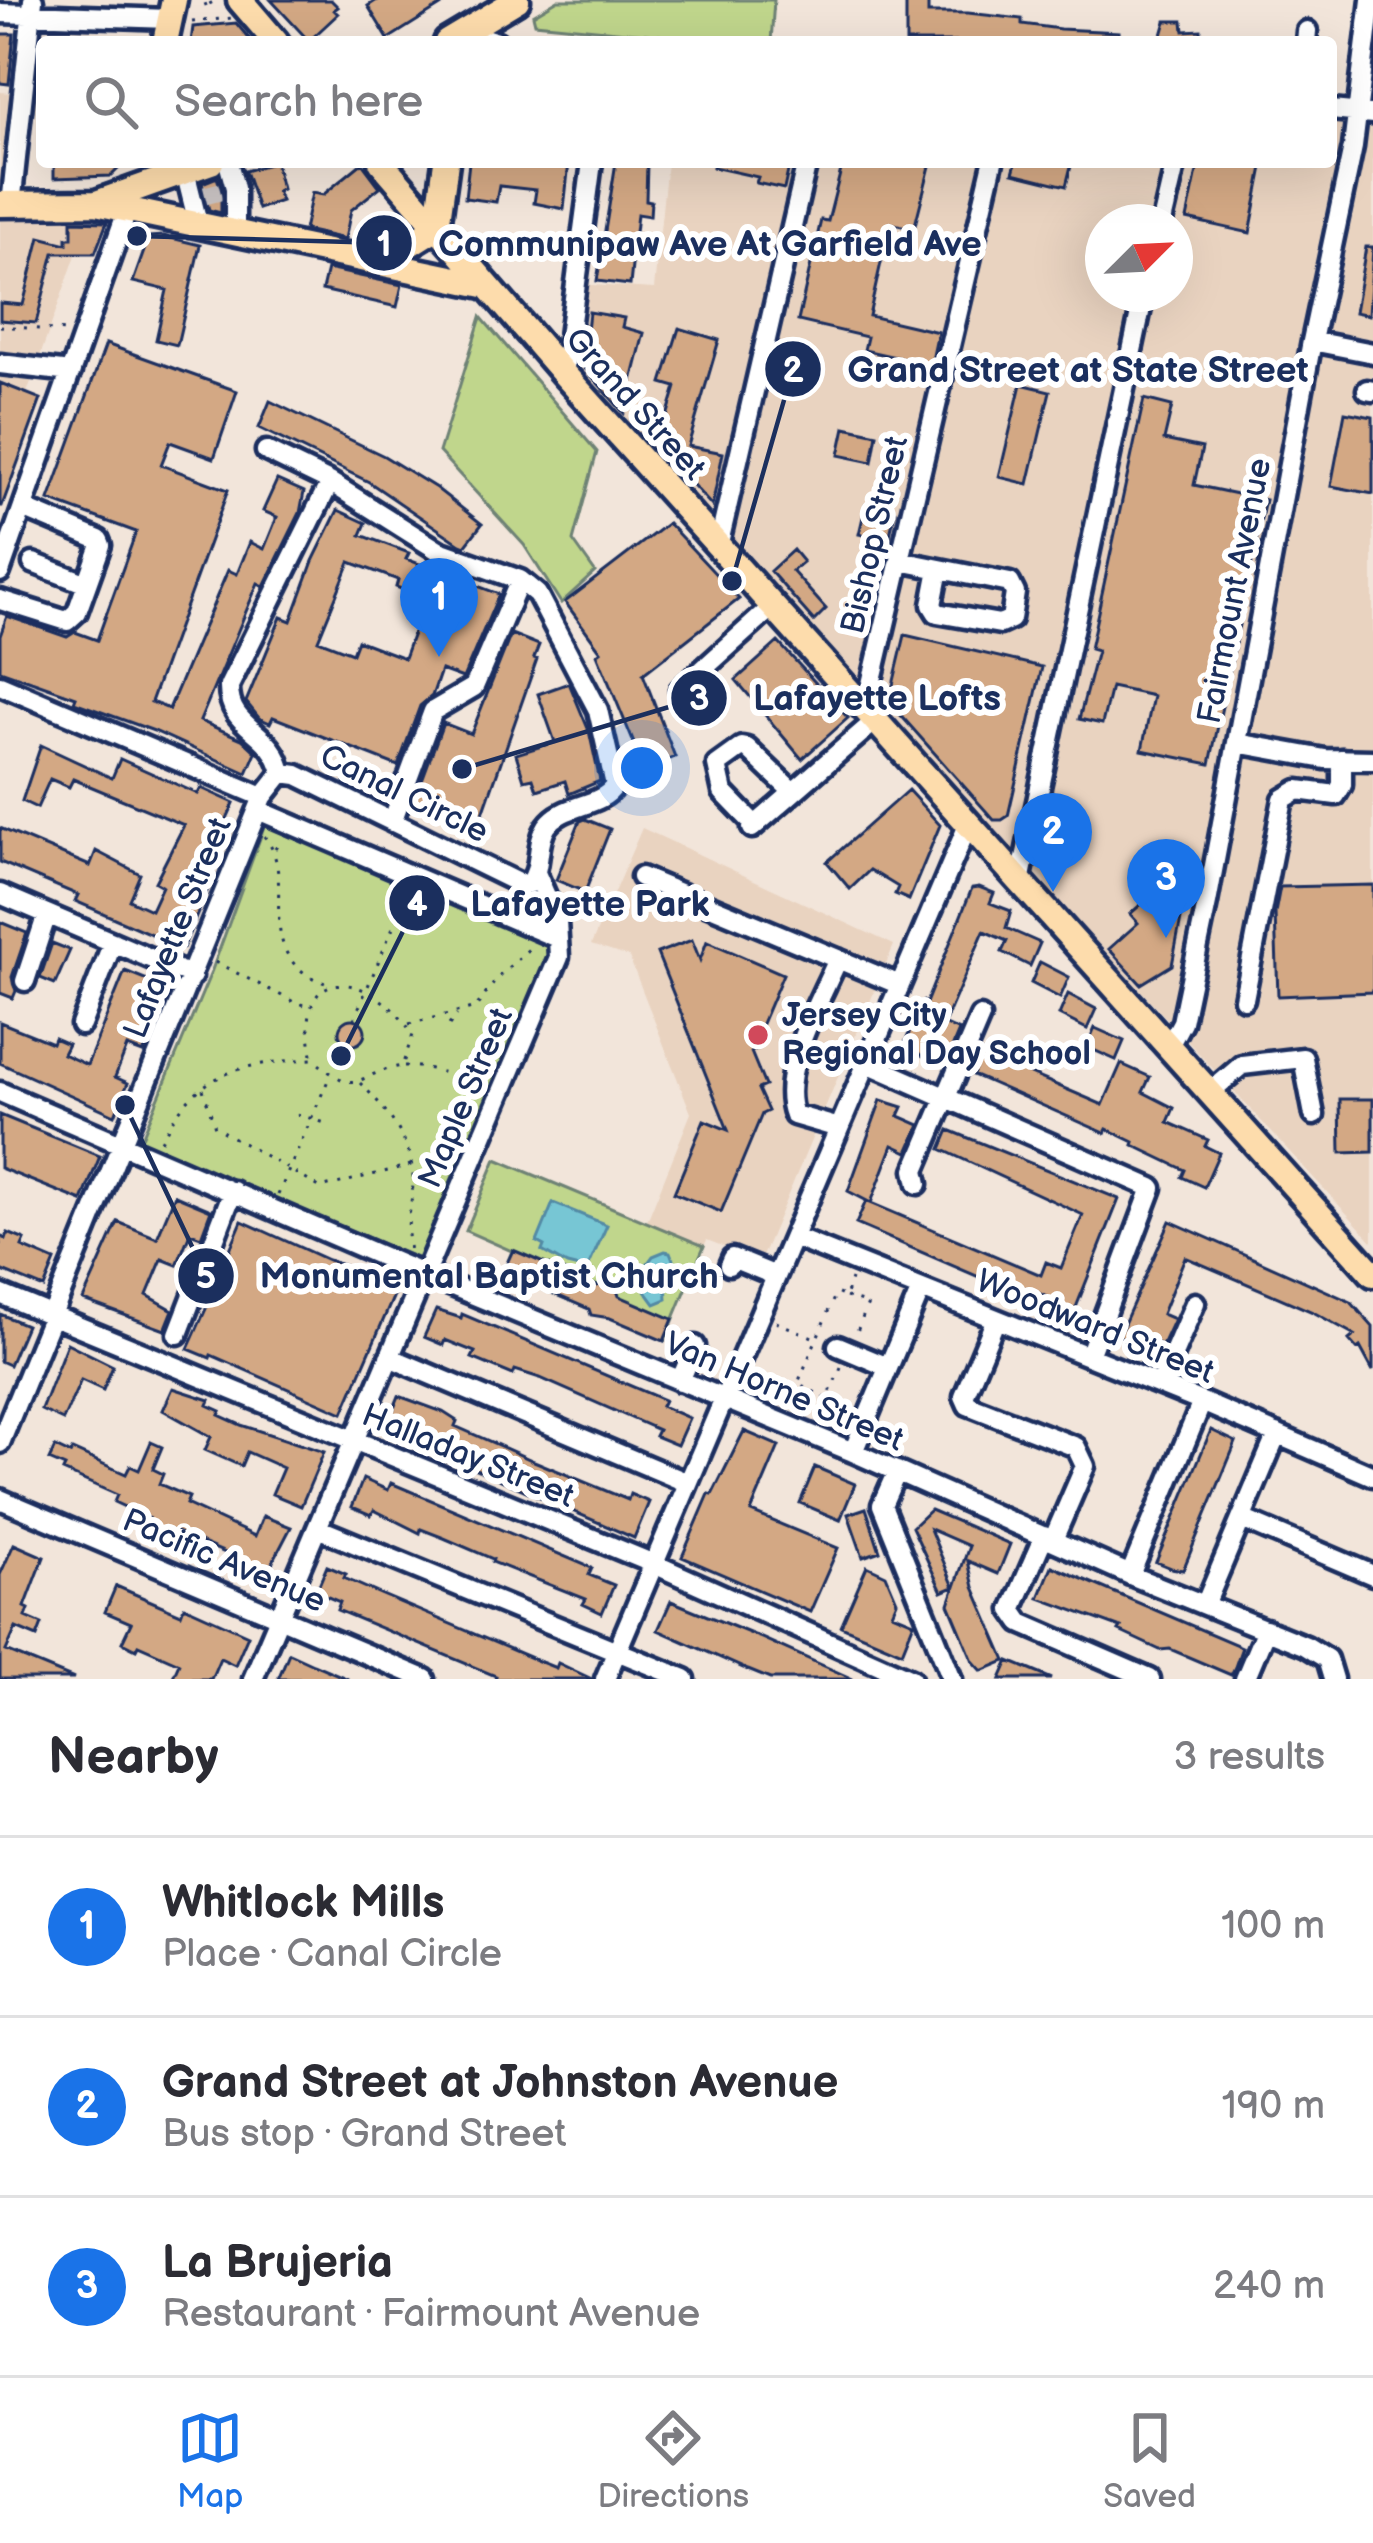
<!DOCTYPE html>
<meta charset="utf-8">
<style>
:root{--surface:#fff;--page:#f7f7f7;--text:#2b2b33;--muted:#7c7c81;--line:#e1e1e2;--accent:#1a73e8}
body{margin:0;font-family:"Balsamiq Sans",sans-serif;background:var(--page);color:var(--text)}
.compass{position:absolute;left:1085px;top:204px;width:108px;height:108px;border-radius:50%;background:var(--surface);box-shadow:0 12px 48px #0002;rotate:66deg}
.you{position:absolute;left:642px;top:768px;width:42px;height:42px;margin:-30px;border:9px solid #fff;border-radius:50%;background:#1a73e8;box-shadow:0 0 0 18px #1a73e833}
.badge{display:grid;place-items:center;width:78px;height:78px;border-radius:50%;background:var(--accent);color:#fff;font-size:39px;font-weight:700}
.pin{position:absolute;translate:-50% -99px;filter:drop-shadow(0 3px 6px #0008)}
.pin::after{content:'';position:absolute;top:63px;width:42px;height:36px;background:inherit;clip-path:polygon(0 0,100% 0,50% 100%)}
.list{margin:0;padding:0;list-style:none}
h2{display:flex;justify-content:space-between;align-items:center;height:156px;margin:0;padding:0 48px;font-size:51px}
h2 small{font-size:39px;font-weight:400;color:var(--muted)}
.list li{display:grid;grid-template-columns:78px 1fr auto;gap:36px;align-items:center;box-sizing:border-box;height:180px;padding:0 48px;border-top:3px solid var(--line)}
.list b{display:block;font-size:45px;white-space:nowrap}
.list p{margin:0;font-size:39px;white-space:nowrap;color:var(--muted)}
.list em{font-size:39px;font-style:normal;color:var(--muted)}
.icon{flex:none;width:66px;height:66px;fill:none;stroke:currentColor;stroke-width:2;stroke-linecap:round;stroke-linejoin:round}
.map{position:relative;flex:none;width:1373px;height:1679px;overflow:hidden}
.search{position:absolute;background:var(--surface);box-shadow:0 12px 48px #0002;left:36px;right:36px;top:36px;height:132px;display:flex;align-items:center;gap:30px;box-sizing:border-box;padding:0 42px;border-radius:12px;color:var(--muted);font-size:45px}
.sheet{height:696px;background:var(--surface)}
nav{display:flex;justify-content:space-around;align-items:center;box-sizing:border-box;height:168px;border-top:3px solid var(--line);background:var(--surface);font-size:33px;color:var(--muted)}
nav a{display:grid;justify-items:center;gap:6px}
nav .on{color:var(--accent)}
.map>svg:first-child{display:block}
.built{fill:#e9d3c0}
.green{fill:#c0d68c;stroke:#6e8275;stroke-width:3}
.water{fill:#77c6d4;stroke:#528aa5;stroke-width:3}
.building{fill:#d3a884;stroke:#1b2f5e;stroke-width:3;fill-rule:evenodd}
.lines{fill:none;stroke-linecap:round;stroke-linejoin:round}
.minor-tunnel{stroke:#c7c1c1;stroke-width:18;stroke-dasharray:18 9;stroke-linecap:butt}
.minor-casing{stroke:#1b2f5e;stroke-width:27}
.major-casing{stroke:#1b2f5e;stroke-width:33}
.path{stroke:#1b2f5e;stroke-width:3;stroke-dasharray:3 9;stroke-linecap:butt}
.minor{stroke:#fff;stroke-width:18}
.major{stroke:#fddcac;stroke-width:24}
.poi-dot{fill:#d1495b;stroke:#fff;stroke-width:4.5}
.labels{text-anchor:middle;dominant-baseline:central;stroke-width:12;stroke-linejoin:round;paint-order:stroke}
.street-label{font-size:33px;fill:#1b2f5e;stroke:#fff}
.poi-label{font-size:33px;font-weight:bold;fill:#1b2f5e;stroke:#fff;text-anchor:start}
.leader{fill:none;stroke:#1b2f5e;stroke-width:4.5}
.callout-dot{fill:#1b2f5e;stroke:#fff;stroke-width:4.5}
.mark-label{font-size:36px;text-anchor:middle;font-weight:bold;fill:#fff}
.callout-label{font-size:36px;text-anchor:middle;font-weight:bold;fill:#1b2f5e;stroke:#fff;stroke-width:12;stroke-linejoin:round;paint-order:stroke}
</style>
<div class="map">
<svg width="1373" height="1679" viewBox="0 0 1373 1679">
<rect width="100%" height="100%" fill="#f2e5da"/>
<filter id="ink" filterUnits="userSpaceOnUse"><feTurbulence type="fractalNoise" baseFrequency=".00833" numOctaves="2"/><feDisplacementMap in="SourceGraphic" scale="24" xChannelSelector="R" yChannelSelector="G"/><feConvolveMatrix kernelMatrix="1 2 1 2 8 2 1 2 1" color-interpolation-filters="sRGB"/></filter>
<g filter="url(#ink)">
<path class="built" d="M0 92 24 94 20 204 93 207 0 469Z
M1331 123 1373 126V1242L1034 875 1157 294H1175L1172 222 1185 162H1331Z
M667 162H1165L1153 222H1103V294H1137L1017 866 570 363 576 284 654 289Z
M642 828 894 945 760 1261 707 1240 704 1246 647 1221 691 1113 629 957 591 945Z"/>
<path class="green" d="M558 0H774L771 42H727L535 23 533 15Z
M481 317 597 452 573 541 595 572 561 603 524 545 439 452Z
M267 819 555 942 419 1259 140 1142 212 970Z
M496 1159 704 1246 665 1340 503 1273 512 1251 466 1231Z"/>
<path class="water" d="M553 1203 607 1225 587 1270 567 1265 542 1251 544 1246 537 1242Z
M665 1251 670 1252 676 1267 666 1280 667 1299 655 1304 644 1289 642 1271 653 1256Z"/>
<path class="building" d="M271 0H331L338 7 334 10 338 14 309 41Z
M377 0H450L388 39 368 6Z
M906 1H928V13H968L1022 19V24L1060 29 1119 32V42H906Z
M1166 21H1183L1184 31 1201 30 1202 42H1160Z
M236 23 252 42H191L193 27Z
M0 34H14L9 84 0 83Z
M54 162H125L111 176 54 178Z
M275 162 282 189 277 191 281 201 258 209 245 171Z
M469 162H569L564 209 534 203 536 190 499 186 496 202 465 198Z
M616 162H647L646 200 651 201 650 216 637 214 634 242 641 243 639 257 633 256 630 285 597 281Z
M714 162H790L784 189 756 183 758 177 713 167Z
M843 162H931L914 229 890 223 869 316 938 332 931 365 864 350 867 337 798 321 821 220 828 221Z
M1016 162H1072L1066 186 1013 173Z
M1199 162H1264L1250 233 1187 219Z
M362 163 380 187 351 210 345 239 304 230 312 193 323 195Z
M217 177 221 190V213L209 210 202 183Z
M72 221 107 222 95 253H54L36 323 0 320V303L23 305 40 237 67 244V238H72Z
M163 236 200 245 177 345 156 340 167 290 133 282 149 237Z
M1366 247H1373L1369 315 1355 312Z
M327 269 402 285 397 307 322 290Z
M589 312 624 318 622 327 644 333 624 413 583 366Z
M679 328 719 340 688 446 723 453 712 506 658 446 676 387 662 383Z
M106 344 237 391 214 458 170 442 161 465 228 490 151 702 169 709 228 570 237 574 250 542 264 549 277 517 263 511 277 480 304 492 300 513 264 586 258 583 200 721 242 739 256 752 247 773 154 731 74 702 76 697 0 670V636L7 616 67 637 75 632 97 640 136 532 49 500Z
M0 383 41 399 2 506H0Z
M1021 384 1050 391 1028 484 999 477Z
M1144 399 1172 406 1164 440 1202 448 1194 485 1265 500 1210 764 1142 750 1153 696 1111 687 1102 724 1079 719 1097 651 1090 649Z
M270 401 384 456 436 488 482 524 465 546 460 544 369 482 259 428Z
M1345 412 1373 417V494L1331 486Z
M845 427 877 434 872 462 839 455Z
M866 504 895 511 889 540 859 534Z
M338 510 366 523 361 535 409 553 406 559 499 594 463 678 441 670 432 696 420 706 398 766 273 717 270 723 259 718 246 702 281 617 291 621 313 561ZM350 562 398 580 396 587 426 598 404 658 357 640 352 653 318 640Z
M668 523 739 599 643 674 675 757 645 770 597 654 601 651 565 602Z
M793 550 803 562 792 571 826 609 814 621 770 571Z
M511 634 539 645 534 658 537 659 476 833 458 827 462 817 415 799 443 723 471 734Z
M905 635 1042 667 1008 816 1002 820H994L889 702Z
M778 642 848 718 802 759 736 680Z
M569 683 589 731 600 781 569 794 565 781 537 790 533 778 524 780 516 754 555 742 538 694Z
M41 745 112 778 120 759 198 794 201 788 234 803 200 879 210 884 183 948 75 901 78 895 0 862V828L90 866 96 851 140 874 129 900 151 910 162 886 155 882 184 825 73 779 69 787 50 779 37 808 22 801Z
M908 790 940 825 909 900 895 894 898 887 870 870 850 889 827 862Z
M585 819 610 829 585 892 556 880 580 821Z
M1373 885V992L1278 996 1275 913 1280 887Z
M979 887 994 893 990 903 1011 911 1006 928 1040 943 1030 966 1002 952 1007 941 984 931 944 1024 959 1031 946 1062 926 1053 925 1057 904 1045 923 1001 926 1003 972 888Z
M1154 893 1185 898 1172 965 1141 984 1109 949 1138 923 1130 914Z
M0 922 27 933 12 977 16 991 13 998 0 993Z
M692 940 700 960 707 941 783 974 758 1033 764 1036 759 1048 751 1052 765 1086 758 1089 768 1111 762 1114 721 1212 674 1193 704 1120 728 1130 657 953Z
M52 943 70 950 55 984 40 978Z
M1040 962 1069 977 1060 998 1031 983Z
M125 971 170 989 143 1053 127 1047 115 1077 128 1083 115 1115 0 1063V1022L52 1043 54 1038 68 1044 63 1054 87 1065Z
M1068 994 1096 1009 1087 1029 1059 1015Z
M339 1032a13 13 0 1 1 26 0a13 13 0 1 1-26 0Z
M1095 1028 1124 1041 1116 1060 1087 1047Z
M982 1053 1103 1105 1121 1064 1150 1077 1143 1092 1174 1108 1168 1122 1208 1140 1205 1146 1219 1153 1204 1187 1182 1177 1185 1170 1133 1145 1134 1142 1107 1129 1105 1133 973 1075Z
M1340 1099H1373V1152L1341 1153Z
M881 1100 903 1107 899 1116 920 1125 908 1152 893 1145 871 1203 848 1191Z
M0 1115 100 1156 82 1201 0 1168Z
M949 1130 1119 1199 1073 1315 1051 1310 1055 1300 1026 1288 1023 1296 856 1224 866 1201 1041 1275 1046 1262 1061 1268 1083 1215 941 1149Z
M175 1195 211 1210 201 1237 190 1233 177 1265 162 1259 147 1295 173 1310 165 1330 83 1300 118 1222 157 1238Z
M242 1221 328 1260 398 1286 343 1413 211 1355 210 1358 188 1349 222 1273 218 1271 225 1253 228 1254Z
M1170 1221 1351 1302 1373 1327V1371L1360 1347 1357 1349 1349 1340 1355 1335 1313 1312 1185 1257 1162 1314 1174 1319 1162 1345 1142 1337 1139 1346 1124 1340 1119 1335Z
M8 1233 25 1240 22 1247 55 1261 44 1288 0 1270V1236L6 1239Z
M513 1250 597 1286 604 1284 617 1290 619 1296 673 1319 664 1341 610 1318 591 1315 589 1309 503 1272Z
M436 1310 461 1318 462 1314 664 1400 661 1406 689 1418 677 1445 655 1436 658 1430 540 1378 515 1370 513 1375 472 1358 475 1352 445 1340 443 1345 424 1337Z
M0 1314 26 1325 9 1365 0 1361Z
M67 1343 113 1366 103 1390 81 1380 63 1420 41 1410Z
M173 1388 210 1400 208 1405 221 1411 219 1415 241 1425 324 1452 301 1506 272 1494 283 1468 247 1452 241 1466 205 1450 211 1437 163 1410Z
M399 1396 443 1412 457 1421 455 1426 534 1461 628 1500 630 1494 649 1502 634 1538 409 1440 411 1434 388 1423Z
M1211 1430 1236 1442 1183 1570 1171 1568 1156 1562Z
M744 1431 779 1446 751 1512 838 1548 810 1612 682 1557 709 1494 712 1495Z
M151 1442 162 1447 153 1469 163 1474 159 1484 189 1497 186 1504 255 1536 263 1516 291 1527 265 1577 247 1569 249 1563 174 1531 170 1541 157 1535 159 1530 145 1523 148 1518 114 1502 117 1495 63 1471 65 1467 49 1460 55 1447 70 1454 72 1450 126 1474 130 1466 139 1470Z
M815 1467 855 1484 840 1520 800 1503Z
M363 1479 388 1490 391 1483 592 1568 589 1575 614 1585 602 1613 583 1604 586 1599 492 1562 493 1559 444 1538 421 1529 420 1533 374 1510 371 1515 352 1507Z
M866 1508 880 1551 863 1557 848 1514Z
M930 1510 1010 1544 998 1574 968 1561 974 1587 1006 1661 982 1671 973 1661 949 1604 969 1546 930 1529 954 1587 942 1592 912 1527Z
M14 1544 44 1557 25 1607 29 1609 26 1617 42 1624 37 1637 16 1628 6 1651 74 1679H0V1575Z
M327 1566 346 1574 344 1578 380 1594 531 1658 556 1668 558 1663 592 1679H495L496 1676 337 1610 340 1602 316 1592Z
M867 1566 886 1575 897 1601 892 1613 914 1622 902 1652 841 1626Z
M1052 1566 1242 1647 1235 1667 1231 1675 1170 1649 1160 1650 1119 1631 1121 1628 1039 1598Z
M116 1586 181 1614 184 1606 248 1635 235 1665 220 1658 211 1679H172L179 1663 138 1645 136 1649 122 1642 131 1623 105 1612Z
M671 1601 759 1637 853 1679H770L748 1670 658 1630Z
M289 1653 313 1664 348 1679H278Z
M1009 1661 1052 1679H1001Z"/>
<g class="lines">
<path class="minor-tunnel" d="M203 196 222 191"/>
<defs>
<path id="minor" d="M0 13 169 19
M463 32 497 42
M1306 42 1307 31
M1331 110 1373 114
M228 162 235 188V234
M185 171 199 227
M11 205 33 0
M1162 222 1176 162
M1312 341 1373 353
M0 364 71 372
M564 374 592 162
M1367 390 1373 391
M266 451 330 482 439 551 520 580 537 594 598 710 615 785C601 808 563 803 547 826 535 844 543 868 529 884L518 883 297 775 282 773
M718 547 807 162
M900 561 1010 583 1015 593 1011 619 1000 624 937 613 932 605 939 569
M33 563 87 584
M0 572 127 211
M0 600 67 621 77 612 101 545 99 540 23 508
M0 685 263 797
M680 690 772 607
M865 710 993 162
M1237 743 1325 759 1373 760
M282 773C273 728 228 731 229 686L330 482
M258 810 557 938
M392 822 433 711 474 687 520 580
M755 825 723 792 717 765 742 747 747 748 793 792
M752 828 875 721
M641 877 900 985
M1020 882 1144 294
M0 894 192 976
M838 959C820 1001 777 1072 794 1115L839 1128
M25 981 47 914
M1244 999 1283 799 1298 790 1336 795 1342 785V759
M81 1025 113 942
M1168 1048 1182 1022 1207 903 1312 341 1353 147 1371 0
M867 1063 1152 1188 1089 1356
M0 1092 404 1266 853 1452 1135 1577 1306 1646 1327 1659 1333 1679
M1209 1093 1242 1065 1303 1058 1314 1115
M918 1184 915 1170 980 1017
M793 1237 1202 1402 1373 1476
M729 1265 732 1258 776 1276
M0 1294 654 1564 911 1679
M996 1319 964 1396 968 1405 1076 1447 1085 1466 1053 1540
M178 1334 233 1191
M838 1346 888 1367
M389 1357 688 1483
M680 1381 695 1346
M1160 1385 1195 1303
M0 1443 263 797 282 773
M853 1452 921 1289
M897 1471 882 1505 952 1679
M0 1499 425 1679
M1242 1519 1373 1575
M317 1528 685 1679
M1044 1536 1012 1610 1021 1623 1150 1679
M1130 1575 1202 1402
M1205 1605 1277 1434
M253 1679 559 957 557 921 537 875
M605 1679 968 825
M1245 1679 1266 1629"/>
<path id="major" d="M240 0 276 42
M165 42 174 0
M447 42 517 0
M381 162 564 374 1373 1274
M96 203 211 162
M0 204 96 203 484 285
M437 227 446 162
M370 255 394 254 437 227"/>
</defs>
<use href="#minor" class="minor-casing"/>
<use href="#major" class="major-casing"/>
<path class="path" d="M210 2 212 6 207 8 205 3Z
M192 22 232 18
M0 326 66 331
M264 836C301 880 245 957 328 984
M275 849 281 840
M215 962 294 1002 309 1006
M354 1019 408 892
M409 1024 476 1007 500 975 531 947
M449 1025 457 1015
M404 1066C434 1066 456 1078 486 1086
M360 1083C387 1109 415 1145 413 1184 411 1212 405 1223 410 1252
M203 1089 215 1127 321 1188 411 1165
M297 1114 328 1124
M161 1141C194 1072 241 1063 313 1059 361 1100 353 1074 402 1066L413 1035C378 976 289 951 313 1059
M278 1195 329 1078
M846 1297 868 1304 856 1334
M776 1322 815 1338
M841 1367 827 1399 798 1383 836 1293 845 1297 851 1279"/>
<use href="#minor" class="minor"/>
<use href="#major" class="major"/>
</g>
</g>
<circle class="poi-dot" cx="758" cy="1035" r="12"/>
<g class="labels">
<g class="street-label">
<text transform="translate(635 404) rotate(48)">Grand Street</text>
<text transform="translate(875 535) rotate(-77)">Bishop Street</text>
<text transform="translate(1235 591) rotate(-79)">Fairmount Avenue</text>
<text transform="translate(404 794) rotate(26)">Canal Circle</text>
<text transform="translate(178 928) rotate(-68)">Lafayette Street</text>
<text transform="translate(466 1098) rotate(-67)">Maple Street</text>
<text transform="translate(1095 1327) rotate(22)">Woodward Street</text>
<text transform="translate(784 1392) rotate(23)">Van Horne Street</text>
<text transform="translate(468 1456) rotate(22)">Halladay Street</text>
<text transform="translate(224 1561) rotate(23)">Pacific Avenue</text>
</g>
<g class="poi-label">
<text x="782" y="1016">Jersey City<tspan x="782" dy="38">Regional Day School</tspan></text>
</g>
</g>
<path class="leader" d="M137 236L384 243M732 581L793 369M462 769L699 698M341 1056L417 903M125 1105L206 1276"/>
<g class="callout-dot">
<circle cx="137" cy="236" r="12"/>
<circle cx="732" cy="581" r="12"/>
<circle cx="462" cy="769" r="12"/>
<circle cx="341" cy="1056" r="12"/>
<circle cx="125" cy="1105" r="12"/>
<circle cx="384" cy="243" r="30"/>
<circle cx="793" cy="369" r="30"/>
<circle cx="699" cy="698" r="30"/>
<circle cx="417" cy="903" r="30"/>
<circle cx="206" cy="1276" r="30"/>
</g>
<g class="mark-label">
<text x="384" y="256">1</text>
<text x="793" y="382">2</text>
<text x="699" y="710">3</text>
<text x="417" y="916">4</text>
<text x="206" y="1288">5</text>
</g>
<g class="callout-label">
<text x="710" y="256">Communipaw Ave At Garfield Ave</text>
<text x="1078" y="382">Grand Street at State Street</text>
<text x="877" y="710">Lafayette Lofts</text>
<text x="590" y="916">Lafayette Park</text>
<text x="489" y="1288">Monumental Baptist Church</text>
</g>
</svg>
<svg class="compass" viewBox="-18 -18 36 36"><path d="M0-13l5 13h-10z" fill="#e53935"/><path d="M0 13l5-13h-10z" fill="#7c7c81"/></svg>
<div class="you"></div>
<div class="pin badge" style="left:439px;top:657px">1</div>
<div class="pin badge" style="left:1053px;top:892px">2</div>
<div class="pin badge" style="left:1166px;top:938px">3</div>
<div class="search"><svg class="icon" aria-label="search" viewBox="0 0 24 24"><circle cx="10" cy="10" r="6"/><path d="M15 15l6 6"/></svg>Search here</div>
</div>
<section class="sheet">
<h2>Nearby<small>3 results</small></h2>
<ul class="list">
<li><span class="badge">1</span><div><b>Whitlock Mills</b><p>Place · Canal Circle</p></div><em>100 m</em></li>
<li><span class="badge">2</span><div><b>Grand Street at Johnston Avenue</b><p>Bus stop · Grand Street</p></div><em>190 m</em></li>
<li><span class="badge">3</span><div><b>La Brujeria</b><p>Restaurant · Fairmount Avenue</p></div><em>240 m</em></li>
</ul>
</section>
<nav>
<a class="on"><svg class="icon" aria-label="map" viewBox="0 0 24 24"><path d="M3 6l6-2 6 2 6-2v14l-6 2-6-2-6 2zM9 4v14M15 6v14"/></svg>Map</a>
<a><svg class="icon" aria-label="directions" viewBox="0 0 24 24"><path d="M12 3l9 9-9 9-9-9zM9 14v-3h6M13 9l2 2-2 2"/></svg>Directions</a>
<a><svg class="icon" aria-label="saved" viewBox="0 0 24 24"><path d="M7 4h10v16l-5-4-5 4z"/></svg>Saved</a>
</nav>
